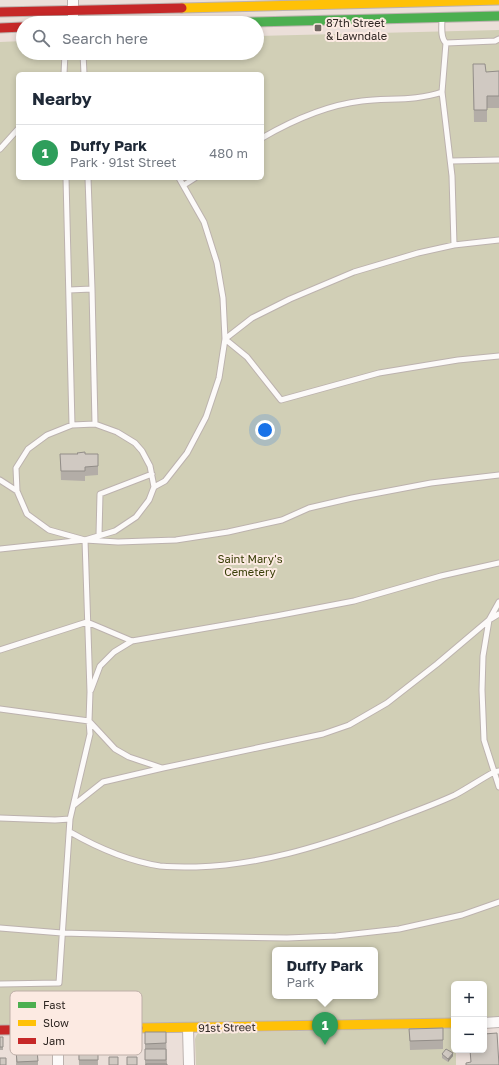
<!DOCTYPE html>
<meta charset="utf-8">
<style>
:root{--surface:#fff;--page:#f6f6f7;--text:#1f2937;--muted:#747a83;--line:#e0e1e3;--accent:#706762}
body{margin:0;font-family:"Golos Text",sans-serif;background:var(--page);color:var(--text)}
.controls{position:absolute;right:12px;bottom:12px;display:grid;overflow:hidden;border-radius:6px;box-shadow:0 2px 6px #0003}
.controls button{width:36px;height:36px;display:grid;place-items:center;padding:0;border:0;border-bottom:1px solid var(--line);background:var(--surface);color:var(--text);font:20px sans-serif}
.you{position:absolute;left:265px;top:430px;width:14px;height:14px;margin:-10px;border:3px solid #fff;border-radius:50%;background:#1a73e8;box-shadow:0 0 0 6px #1a73e833}
.badge{display:grid;place-items:center;width:26px;height:26px;border-radius:50%;background:var(--accent);color:#fff;font-size:13px;font-weight:700}
.pin{position:absolute;translate:-50% -33px;filter:drop-shadow(0 1px 2px #0008)}
.pin::after{content:'';position:absolute;top:21px;width:14px;height:12px;background:inherit;clip-path:polygon(0 0,100% 0,50% 100%)}
.popup{position:absolute;left:272px;top:947px;width:106px;height:52px;box-sizing:border-box;display:grid;place-content:center;border-radius:6px;background:var(--surface);filter:drop-shadow(0 1px 3px #0005);font-size:13px;white-space:nowrap;color:var(--muted)}
.popup b{font-size:15px;color:var(--text)}
.popup::after{content:'';position:absolute;left:50%;top:100%;margin-left:-8px;border:8px solid transparent;border-top-color:var(--surface)}
.list{margin:0;padding:0;list-style:none}
h2{display:flex;justify-content:space-between;align-items:center;height:52px;margin:0;padding:0 16px;font-size:17px}
h2 small{font-size:13px;font-weight:400;color:var(--muted)}
.list li{display:grid;grid-template-columns:26px 1fr auto;gap:12px;align-items:center;box-sizing:border-box;height:56px;padding:0 16px;border-top:1px solid var(--line)}
.list b{display:block;font-size:15px;white-space:nowrap}
.list p{margin:0;font-size:13px;white-space:nowrap;color:var(--muted)}
.list em{font-size:13px;font-style:normal;color:var(--muted)}
.icon{flex:none;width:22px;height:22px;fill:none;stroke:currentColor;stroke-width:2;stroke-linecap:round;stroke-linejoin:round}
.map{position:relative;flex:none;width:499px;height:1065px;overflow:hidden}
.search{position:absolute;background:var(--surface);box-shadow:0 2px 6px #0003;left:16px;top:16px;width:248px;height:44px;display:flex;align-items:center;gap:10px;box-sizing:border-box;padding:0 14px;border-radius:22px;color:var(--muted);font-size:15px}
.panel{position:absolute;background:var(--surface);box-shadow:0 2px 6px #0003;left:16px;top:72px;width:248px;height:108px;border-radius:6px}
.map>svg:first-child{display:block}
.green{fill:#d1cfb6;fill-rule:evenodd}
.lines{fill:none;stroke-linecap:round;stroke-linejoin:round}
.lane-casing{stroke:#bcb2ae;stroke-width:7}
.street-casing{stroke:#bcb2ae;stroke-width:12}
.fast-casing{stroke:#bcb2ae;stroke-width:11}
.slow-casing{stroke:#bcb2ae;stroke-width:11}
.jam-casing{stroke:#bcb2ae;stroke-width:11}
.lane{stroke:#fcfaf9;stroke-width:5}
.street{stroke:#fcfaf9;stroke-width:10}
.fast{stroke:#4caf50;stroke-width:9}
.slow{stroke:#ffc107;stroke-width:9}
.jam{stroke:#c62828;stroke-width:9}
.wall{fill:#b3ada7}
.shaded-wall{fill:#928d88}
.building{fill:#d0c9c2;stroke:#928d88}
.poi-dot{fill:#706762;stroke:#fceae2;stroke-width:1.5}
.labels{text-anchor:middle;dominant-baseline:central;stroke-width:4;stroke-linejoin:round;paint-order:stroke}
.poi-label{font-size:11px;fill:#2e2622;stroke:#fceae2;text-anchor:start}
.park-label{font-size:11px;fill:#393e07;stroke:#fceae2}
.street-label{font-size:11px;fill:#2e2622;stroke:#fceae2}
.key{fill:#fceae2;stroke:#beafa8;stroke-width:1}
.key-label{font-size:11px;fill:#2e2622}
</style>
<div class="map">
<svg width="499" height="1065" viewBox="0 0 499 1065">
<rect width="100%" height="100%" fill="#ebdfd9"/>
<path class="green" d="M499 30V1017H484V984H454V1018L0 1025V42L23 41V53H257V36ZM18 74H262V178H18ZM275 950H375V996H275Z
M454 1028V1050H456V1065H196L195 1039 196 1036 198 1033Z"/>
<g class="lines">
<defs>
<path id="lane" d="M442 18C442 26 440 38 446 43L495 41 499 39
M83 53 84 74
M64 74 65 53
M442 92 452 176 454 245
M262 138C293 120 327 105 362 101 389 98 417 101 442 92L446 43
M0 149 18 129
M451 161 499 160
M66 178 72 425
M88 178 92 289 95 424
M184 185 195 178
M499 240 454 245 418 253 354 272 290 299 252 318 225 339 247 357 281 400 379 373 458 360 499 356
M69 290 92 289
M95 424 117 432 135 443 142 451 150 466 154 487 149 500 136 517 115 531 85 540 49 530 27 514 17 491 16 468 28 449 47 435 72 425Z
M0 480 17 491
M154 487 165 481 187 453 206 417 219 378 225 339 223 298 217 263 204 222 179 178
M99 535 100 494 152 474
M0 549 85 540 118 542 176 540 228 532 282 520 309 508 352 498 431 483 499 475
M499 602 489 620 483 656 482 690 484 740 499 787
M0 650 87 622 132 641 276 616 354 601 441 576 499 563
M91 690 100 666 114 652 132 641
M0 709 89 721 115 749 129 757 162 768
M74 805 103 782 163 768 323 734 349 725 387 703 437 664 489 620 499 614
M0 818 55 820 70 819
M70 832C98 848 128 861 160 866 172 867 184 867 196 867 260 865 317 847 376 826 402 816 429 807 455 795 468 788 481 779 494 772L499 771
M0 928 62 933 175 936 287 938 336 936 399 929 462 915 499 902
M0 984 59 983 70 819 90 734 89 721 90 692 85 540"/>
<path id="street" d="M73 0V23
M484 1023 499 1022
M188 1028 189 1065
M58 1029V1065"/>
<path id="fast" d="M212 23 499 16"/>
<path id="slow" d="M182 8 499 0
M138 1028 454 1023"/>
<path id="jam" d="M0 12 182 8
M0 28 23 27
M0 1030 138 1028"/>
</defs>
<use href="#lane" class="lane-casing"/>
<use href="#street" class="street-casing"/>
<use href="#fast" class="fast-casing"/>
<use href="#slow" class="slow-casing"/>
<use href="#jam" class="jam-casing"/>
<use href="#lane" class="lane"/>
<use href="#street" class="street"/>
<use href="#fast" class="fast"/>
<use href="#slow" class="slow"/>
<use href="#jam" class="jam"/>
</g>
<path class="wall" d="M499 71V108H487V122H474L473 77 486 72Z
M60 454H98V475L85 476V481L61 480Z
M443 1028V1049L410 1050 409 1029Z
M145 1032H166L167 1065H145Z
M97 1033 98 1065H79L78 1034Z
M17 1034H38V1065H16Z
M125 1035H135V1047H126Z
M0 1037H3V1050H0Z
M110 1041H119L120 1052 110 1053Z
M442 1054 453 1056 448 1062 442 1058Z"/>
<path class="shaded-wall" d="M453 1053V1056L448 1062V1059Z"/>
<path class="building" d="M473 64H485L486 72 499 71V96H487V110H474Z
M85 452V454H98V466L85 467V471H61L60 454H78L77 453Z
M443 1028V1040L410 1041 409 1029Z
M145 1032H166V1043L145 1044Z
M97 1033 98 1044H78V1034Z
M497 1033 499 1065H466V1063L471 1062 470 1050H484V1034Z
M17 1034H38V1045L17 1046Z
M125 1035H135V1044H126Z
M0 1037H3V1047H0Z
M110 1041H119L120 1049H110Z
M98 1049V1060H79V1050Z
M145 1049H166V1060H145Z
M446 1049 453 1053 448 1059 442 1054Z
M37 1050 38 1061 17 1062 16 1051Z
M109 1057H118V1065H109Z
M127 1057H137V1065H127Z
M0 1058H6V1065H0Z
M146 1064H167V1065H146Z"/>
<rect class="poi-dot" x="314" y="24" width="8" height="8" rx="2"/>
<g class="labels">
<g class="poi-label">
<text x="326" y="22">87th Street<tspan x="326" dy="13">&amp; Lawndale</tspan></text>
</g>
<g class="park-label">
<text x="250" y="558">Saint Mary's<tspan x="250" dy="13">Cemetery</tspan></text>
</g>
<g class="street-label">
<text transform="translate(227 1027) rotate(-1)">91st Street</text>
</g>
</g>
<rect x="10" y="991" width="132" height="64" rx="6" class="key"/>
<rect x="18" y="1002" width="18" height="6" fill="#4caf50"/>
<rect x="18" y="1020" width="18" height="6" fill="#ffc107"/>
<rect x="18" y="1038" width="18" height="6" fill="#c62828"/>
<g class="key-label">
<text x="43" y="1009">Fast</text>
<text x="43" y="1027">Slow</text>
<text x="43" y="1045">Jam</text>
</g>
</svg>
<div class="controls">
<button>+</button>
<button>−</button>
</div>
<div class="you"></div>
<div class="pin badge" style="left:325px;top:1045px;background:#2e9e5b">1</div>
<div class="popup"><b>Duffy Park</b>Park</div>
<div class="search"><svg class="icon" aria-label="search" viewBox="0 0 24 24"><circle cx="10" cy="10" r="6"/><path d="M15 15l6 6"/></svg>Search here</div>
<section class="panel">
<h2>Nearby<small></small></h2>
<ul class="list">
<li><span class="badge" style="background:#2e9e5b">1</span><div><b>Duffy Park</b><p>Park · 91st Street</p></div><em>480 m</em></li>
</ul>
</section>
</div>
